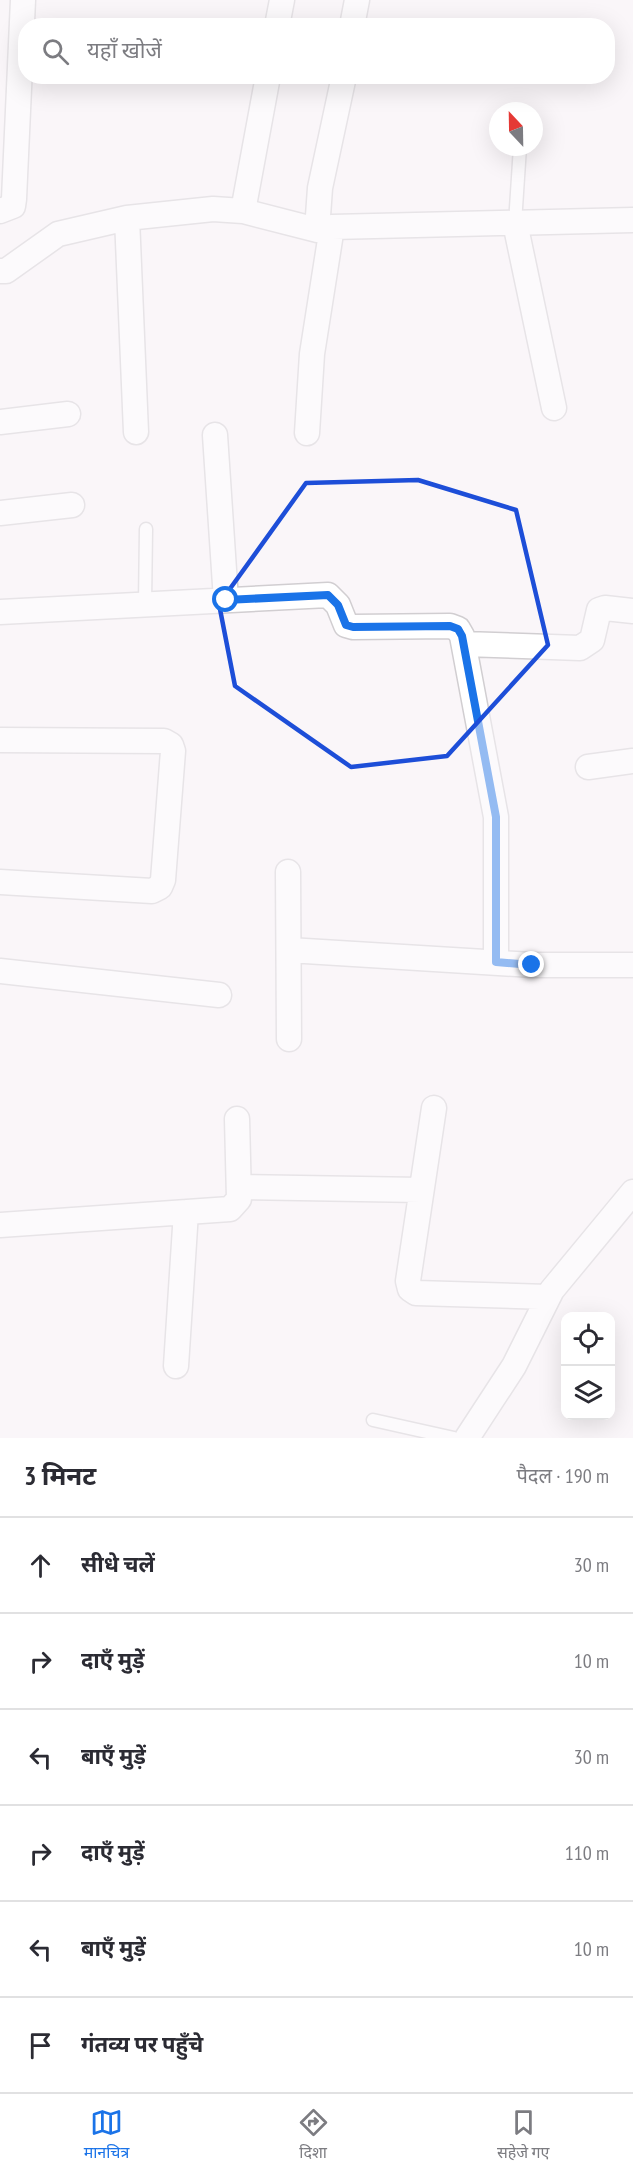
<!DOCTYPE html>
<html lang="hi">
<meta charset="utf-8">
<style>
:root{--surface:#fff;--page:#f7f7f7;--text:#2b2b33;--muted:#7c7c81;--line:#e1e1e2;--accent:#1a73e8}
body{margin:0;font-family:"PT Sans Narrow","Noto Sans Devanagari",sans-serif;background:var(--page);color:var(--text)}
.controls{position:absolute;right:18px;bottom:18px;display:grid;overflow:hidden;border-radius:12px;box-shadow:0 6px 24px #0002}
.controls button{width:54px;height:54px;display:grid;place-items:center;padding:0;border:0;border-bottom:2px solid var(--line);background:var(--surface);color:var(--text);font:30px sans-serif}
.compass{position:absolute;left:489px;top:102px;width:54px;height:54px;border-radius:50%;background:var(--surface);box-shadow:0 6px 24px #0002;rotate:338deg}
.stop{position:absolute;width:18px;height:18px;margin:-14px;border:4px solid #1a73e8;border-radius:50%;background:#fff}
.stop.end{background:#1a73e8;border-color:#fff;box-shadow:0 2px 6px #0008}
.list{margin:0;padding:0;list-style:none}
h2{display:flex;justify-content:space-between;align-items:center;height:78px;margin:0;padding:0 24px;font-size:26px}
h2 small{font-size:20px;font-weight:400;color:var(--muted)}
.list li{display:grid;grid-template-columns:39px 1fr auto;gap:18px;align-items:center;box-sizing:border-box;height:96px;padding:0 24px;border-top:2px solid var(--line)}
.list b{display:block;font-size:22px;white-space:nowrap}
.list em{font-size:20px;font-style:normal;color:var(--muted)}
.icon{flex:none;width:33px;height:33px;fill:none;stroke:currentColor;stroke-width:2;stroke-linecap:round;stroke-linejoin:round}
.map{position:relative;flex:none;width:633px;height:1438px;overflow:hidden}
.search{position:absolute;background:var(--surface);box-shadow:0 6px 24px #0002;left:18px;right:18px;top:18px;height:66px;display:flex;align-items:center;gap:15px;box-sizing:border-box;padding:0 21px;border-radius:24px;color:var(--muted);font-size:22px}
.sheet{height:654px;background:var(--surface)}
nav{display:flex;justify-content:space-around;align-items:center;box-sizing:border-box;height:84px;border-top:2px solid var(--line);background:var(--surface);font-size:16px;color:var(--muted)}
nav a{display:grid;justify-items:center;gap:3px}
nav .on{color:var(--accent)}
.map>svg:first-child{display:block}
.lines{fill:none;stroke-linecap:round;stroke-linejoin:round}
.service-casing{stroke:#d1ced1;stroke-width:15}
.minor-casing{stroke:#d1ced1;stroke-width:27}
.service{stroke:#fff;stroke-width:12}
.minor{stroke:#fff;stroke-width:24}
.route{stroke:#1a73e8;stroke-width:8}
.marked{fill:none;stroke:#1d4ed8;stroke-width:4.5;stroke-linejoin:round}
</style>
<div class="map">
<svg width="633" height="1438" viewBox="0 0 633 1438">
<rect width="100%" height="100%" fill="#faf6f9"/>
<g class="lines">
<defs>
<path id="service" d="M515 223 520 147
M145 604 146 529
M373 1420 454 1438"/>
<path id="minor" d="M277 26 282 0
M352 26 357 0
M0 211 13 206 14 199 23 0
M243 211 268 76
M127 218 136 432
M515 223 554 408
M317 230 320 188 344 76
M0 271H6L58 234 127 218 213 209 243 211 317 230 332 227 633 220
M0 422 68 414
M307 433 312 354 332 227
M215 435 226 600
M0 513 72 505
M0 612 328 595 338 605 346 625 353 627 450 626 458 629 462 636 496 817V962
M464 644 580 648 592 640 599 610 605 608 633 611
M0 740 164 741 171 745 173 751 163 880 160 887 152 891 0 882
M588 767 633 761
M288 872 289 1039
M289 950 532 965H633
M0 971 219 995
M434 1108 408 1281 410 1289 416 1293 548 1297
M239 1187 421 1190
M0 1225 230 1209 239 1199 237 1119
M176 1366 186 1212
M467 1438 514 1366 552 1290 633 1192"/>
</defs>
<use href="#service" class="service-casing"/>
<use href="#minor" class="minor-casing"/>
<use href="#service" class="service"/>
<use href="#minor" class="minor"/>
</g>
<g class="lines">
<path class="route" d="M226 600 328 595 338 605 346 625 353 627 450 626 458 629 462 636 496 817V962L532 965"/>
</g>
<path d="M0 0H633V1438H0ZM418 480 516 510 548 645 447 756 351 767 235 686 219 604 306 483Z" fill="#faf6f9" fill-opacity=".55" fill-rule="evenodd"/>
<path class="marked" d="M418 480 516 510 548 645 447 756 351 767 235 686 219 604 306 483Z"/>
</svg>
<div class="controls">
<button><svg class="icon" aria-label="locate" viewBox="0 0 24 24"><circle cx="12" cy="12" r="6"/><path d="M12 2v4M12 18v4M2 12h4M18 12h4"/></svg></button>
<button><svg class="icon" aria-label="layers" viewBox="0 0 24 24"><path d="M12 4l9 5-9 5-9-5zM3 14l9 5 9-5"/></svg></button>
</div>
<svg class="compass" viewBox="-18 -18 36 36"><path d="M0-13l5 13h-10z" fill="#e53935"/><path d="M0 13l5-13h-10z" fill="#7c7c81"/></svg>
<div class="stop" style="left:226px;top:600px"></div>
<div class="stop end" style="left:532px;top:965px"></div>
<div class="search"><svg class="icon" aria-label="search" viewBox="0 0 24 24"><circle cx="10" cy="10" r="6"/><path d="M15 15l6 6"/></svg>यहाँ खोजें</div>
</div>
<section class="sheet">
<h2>3 मिनट<small>पैदल · 190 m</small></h2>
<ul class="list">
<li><svg class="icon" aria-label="ahead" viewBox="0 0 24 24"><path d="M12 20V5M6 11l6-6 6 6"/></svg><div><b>सीधे चलें</b></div><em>30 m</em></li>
<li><svg class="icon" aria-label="right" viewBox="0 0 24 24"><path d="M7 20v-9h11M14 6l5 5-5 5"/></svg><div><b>दाएँ मुड़ें</b></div><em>10 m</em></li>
<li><svg class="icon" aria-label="left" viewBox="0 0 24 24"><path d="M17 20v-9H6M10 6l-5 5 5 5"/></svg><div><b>बाएँ मुड़ें</b></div><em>30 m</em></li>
<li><svg class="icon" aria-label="right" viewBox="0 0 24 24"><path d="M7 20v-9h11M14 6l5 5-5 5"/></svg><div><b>दाएँ मुड़ें</b></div><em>110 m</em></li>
<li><svg class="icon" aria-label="left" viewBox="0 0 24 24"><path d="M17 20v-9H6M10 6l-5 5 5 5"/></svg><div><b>बाएँ मुड़ें</b></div><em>10 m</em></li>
<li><svg class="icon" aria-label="arrive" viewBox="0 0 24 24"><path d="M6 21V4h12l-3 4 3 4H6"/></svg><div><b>गंतव्य पर पहुँचे</b></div></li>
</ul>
</section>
<nav>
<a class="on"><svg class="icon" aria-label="map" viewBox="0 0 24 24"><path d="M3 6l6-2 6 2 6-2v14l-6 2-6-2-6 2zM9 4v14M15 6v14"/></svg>मानचित्र</a>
<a><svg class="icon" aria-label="directions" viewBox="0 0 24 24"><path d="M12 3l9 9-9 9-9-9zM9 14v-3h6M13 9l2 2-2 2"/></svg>दिशा</a>
<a><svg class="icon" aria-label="saved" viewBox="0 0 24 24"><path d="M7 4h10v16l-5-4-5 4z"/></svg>सहेजे गए</a>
</nav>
